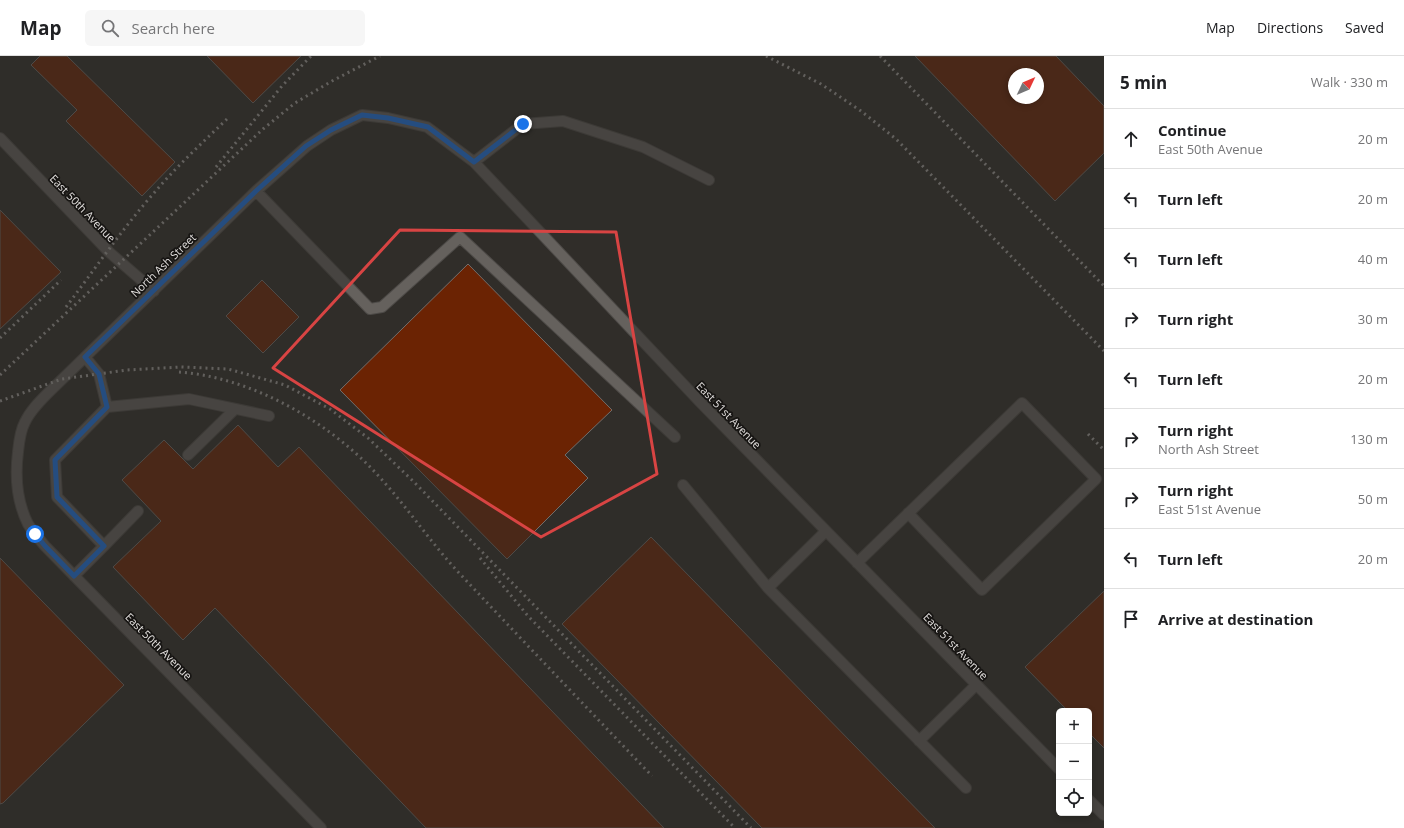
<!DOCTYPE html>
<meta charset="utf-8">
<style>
:root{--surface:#fff;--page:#f6f6f6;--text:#202124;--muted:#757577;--line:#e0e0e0}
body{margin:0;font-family:"Open Sans",sans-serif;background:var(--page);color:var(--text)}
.controls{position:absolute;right:12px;bottom:12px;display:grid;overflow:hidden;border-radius:6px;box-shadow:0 2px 6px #0003}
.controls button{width:36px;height:36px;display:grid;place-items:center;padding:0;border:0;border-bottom:1px solid var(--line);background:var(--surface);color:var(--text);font:20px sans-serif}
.compass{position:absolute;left:1008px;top:12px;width:36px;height:36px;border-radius:50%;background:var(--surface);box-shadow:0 2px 6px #0003;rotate:46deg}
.stop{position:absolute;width:12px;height:12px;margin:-9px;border:3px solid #1a73e8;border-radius:50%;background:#fff}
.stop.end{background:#1a73e8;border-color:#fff;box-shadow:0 1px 4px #0008}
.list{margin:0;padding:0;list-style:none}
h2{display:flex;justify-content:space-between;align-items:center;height:52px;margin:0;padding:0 16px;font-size:17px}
h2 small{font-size:13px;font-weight:400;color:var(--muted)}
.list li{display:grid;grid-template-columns:26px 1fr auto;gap:12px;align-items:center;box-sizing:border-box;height:60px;padding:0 16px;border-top:1px solid var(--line)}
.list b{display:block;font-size:15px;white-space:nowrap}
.list p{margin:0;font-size:13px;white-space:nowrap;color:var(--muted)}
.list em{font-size:13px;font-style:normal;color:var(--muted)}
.icon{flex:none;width:22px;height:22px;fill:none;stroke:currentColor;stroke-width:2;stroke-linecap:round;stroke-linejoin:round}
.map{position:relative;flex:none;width:1104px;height:772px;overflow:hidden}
header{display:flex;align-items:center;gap:24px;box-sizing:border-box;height:56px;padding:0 20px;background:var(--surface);border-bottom:1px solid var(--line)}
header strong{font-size:19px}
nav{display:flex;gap:22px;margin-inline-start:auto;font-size:14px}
.search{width:280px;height:36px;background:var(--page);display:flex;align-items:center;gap:10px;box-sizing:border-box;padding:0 14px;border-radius:6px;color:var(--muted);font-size:15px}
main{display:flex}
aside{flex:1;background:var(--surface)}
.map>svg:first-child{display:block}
.building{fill:#6b2303;stroke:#736d6a;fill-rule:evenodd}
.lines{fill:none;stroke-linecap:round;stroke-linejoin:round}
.minor-casing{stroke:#4d4a47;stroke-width:12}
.minor{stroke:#65615d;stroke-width:10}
.rail{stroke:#a19e9c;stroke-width:3;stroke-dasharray:2 4;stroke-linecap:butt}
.route{stroke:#1a73e8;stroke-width:5}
.marked{fill:none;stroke:#d84443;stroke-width:3;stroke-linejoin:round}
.labels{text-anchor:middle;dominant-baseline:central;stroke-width:3.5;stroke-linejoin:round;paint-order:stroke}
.street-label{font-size:11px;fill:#e4e1df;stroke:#171513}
</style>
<header>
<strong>Map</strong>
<div class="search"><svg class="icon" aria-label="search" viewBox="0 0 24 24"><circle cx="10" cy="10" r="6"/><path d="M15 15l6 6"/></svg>Search here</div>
<nav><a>Map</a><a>Directions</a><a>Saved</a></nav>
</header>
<main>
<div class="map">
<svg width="1104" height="772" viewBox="0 0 1104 772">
<rect width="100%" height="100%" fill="#302d29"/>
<path class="building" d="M40 0H67L175 106 142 140 66 65 77 54 31 9Z
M207 0H301L253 47Z
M915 0H1056L1104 50V97L1055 145ZM1014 18H1038V42H1014Z
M0 154 61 216 0 273Z
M468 208 612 354 565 399 588 422 507 503 340 334Z
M262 224 299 261 263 297 226 260Z
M238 369 278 411 299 391 664 772H426L215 552 183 584 113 511 161 465 122 424 164 384 193 413Z
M651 481 935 772H762L562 568Z
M0 502 124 629 3 747 0 748Z
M1104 535V692L1089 677V655H1068L1025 611Z"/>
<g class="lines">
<defs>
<path id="minor" d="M0 82 109 196 154 235
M474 106 523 68 563 65 643 91 709 124
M256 135 370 253 382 251 460 181 675 381
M85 301 99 318 107 351 55 404 57 441 104 490 138 455
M107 351 189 343 269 360
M188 399 235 353
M683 429 768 532 966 732
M857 507 1022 347 1096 423 982 534 908 457
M74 520 104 490
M768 532 826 475
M919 685 976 629
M1089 744 1104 759
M321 772 45 490C39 483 33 476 28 468 17 446 15 420 18 396 19 386 20 375 25 366 30 355 39 346 48 337L256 135 307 90 331 74 362 59 388 62 427 71 474 106 700 346 1059 713"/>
</defs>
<use href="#minor" class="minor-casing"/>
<use href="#minor" class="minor"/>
<path class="rail" d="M766 0 821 28 861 55 896 83 953 141 1104 295
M880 0 1104 230
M216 111 282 30 311 0
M66 251C95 213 122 173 154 137 176 111 202 87 227 63
M0 282 61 224
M179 316C249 321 324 363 372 413 404 446 429 485 460 518 524 586 588 653 652 720
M0 319 263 73 295 47 332 25 380 0
M0 345 62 323 127 314 181 311 228 313 285 329 330 353 368 382 414 426 751 772
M1088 378 1104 394
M480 502 528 560 735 772"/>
</g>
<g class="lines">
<path class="route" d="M35 478 45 490 74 520 104 490 57 441 55 404 107 351 99 318 85 301 256 135 306 90 331 74 362 59 388 62 428 71 474 106 523 68"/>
</g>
<path d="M0 0H1104V772H0ZM400 174 616 176 657 418 541 481 273 312Z" fill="#302d29" fill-opacity=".55" fill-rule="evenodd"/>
<path class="marked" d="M400 174 616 176 657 418 541 481 273 312Z"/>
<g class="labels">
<g class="street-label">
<text transform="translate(83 152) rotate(46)">East 50th Avenue</text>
<text transform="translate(163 209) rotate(-44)">North Ash Street</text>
<text transform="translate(729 359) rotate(46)">East 51st Avenue</text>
<text transform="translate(159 590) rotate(45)">East 50th Avenue</text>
<text transform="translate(956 590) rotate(46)">East 51st Avenue</text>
</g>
</g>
</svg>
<div class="controls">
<button>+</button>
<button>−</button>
<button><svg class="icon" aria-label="locate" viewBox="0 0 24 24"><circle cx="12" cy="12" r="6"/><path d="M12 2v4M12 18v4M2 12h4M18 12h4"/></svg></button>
</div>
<svg class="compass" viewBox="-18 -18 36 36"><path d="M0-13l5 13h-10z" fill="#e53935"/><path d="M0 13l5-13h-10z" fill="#757577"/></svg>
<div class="stop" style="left:35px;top:478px"></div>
<div class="stop end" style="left:523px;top:68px"></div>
</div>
<aside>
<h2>5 min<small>Walk · 330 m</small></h2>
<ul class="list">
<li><svg class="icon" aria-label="ahead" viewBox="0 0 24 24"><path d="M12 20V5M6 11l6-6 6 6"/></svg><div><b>Continue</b><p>East 50th Avenue</p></div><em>20 m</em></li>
<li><svg class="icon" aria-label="left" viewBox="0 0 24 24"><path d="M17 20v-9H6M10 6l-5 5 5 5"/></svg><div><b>Turn left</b></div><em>20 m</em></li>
<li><svg class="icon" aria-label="left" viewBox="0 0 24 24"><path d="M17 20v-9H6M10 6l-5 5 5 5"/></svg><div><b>Turn left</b></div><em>40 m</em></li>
<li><svg class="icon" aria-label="right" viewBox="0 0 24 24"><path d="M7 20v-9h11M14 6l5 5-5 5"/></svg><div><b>Turn right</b></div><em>30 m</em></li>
<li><svg class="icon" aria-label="left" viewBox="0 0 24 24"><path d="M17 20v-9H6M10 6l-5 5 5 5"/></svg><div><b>Turn left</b></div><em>20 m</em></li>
<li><svg class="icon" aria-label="right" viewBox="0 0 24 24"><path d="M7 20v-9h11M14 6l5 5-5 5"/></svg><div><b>Turn right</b><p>North Ash Street</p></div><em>130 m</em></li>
<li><svg class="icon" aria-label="right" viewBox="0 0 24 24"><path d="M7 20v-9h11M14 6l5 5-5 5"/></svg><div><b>Turn right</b><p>East 51st Avenue</p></div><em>50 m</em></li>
<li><svg class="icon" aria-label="left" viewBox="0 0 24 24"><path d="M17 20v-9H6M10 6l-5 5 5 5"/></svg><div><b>Turn left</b></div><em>20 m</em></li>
<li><svg class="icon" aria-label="arrive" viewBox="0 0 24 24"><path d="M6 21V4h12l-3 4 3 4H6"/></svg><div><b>Arrive at destination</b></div></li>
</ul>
</aside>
</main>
